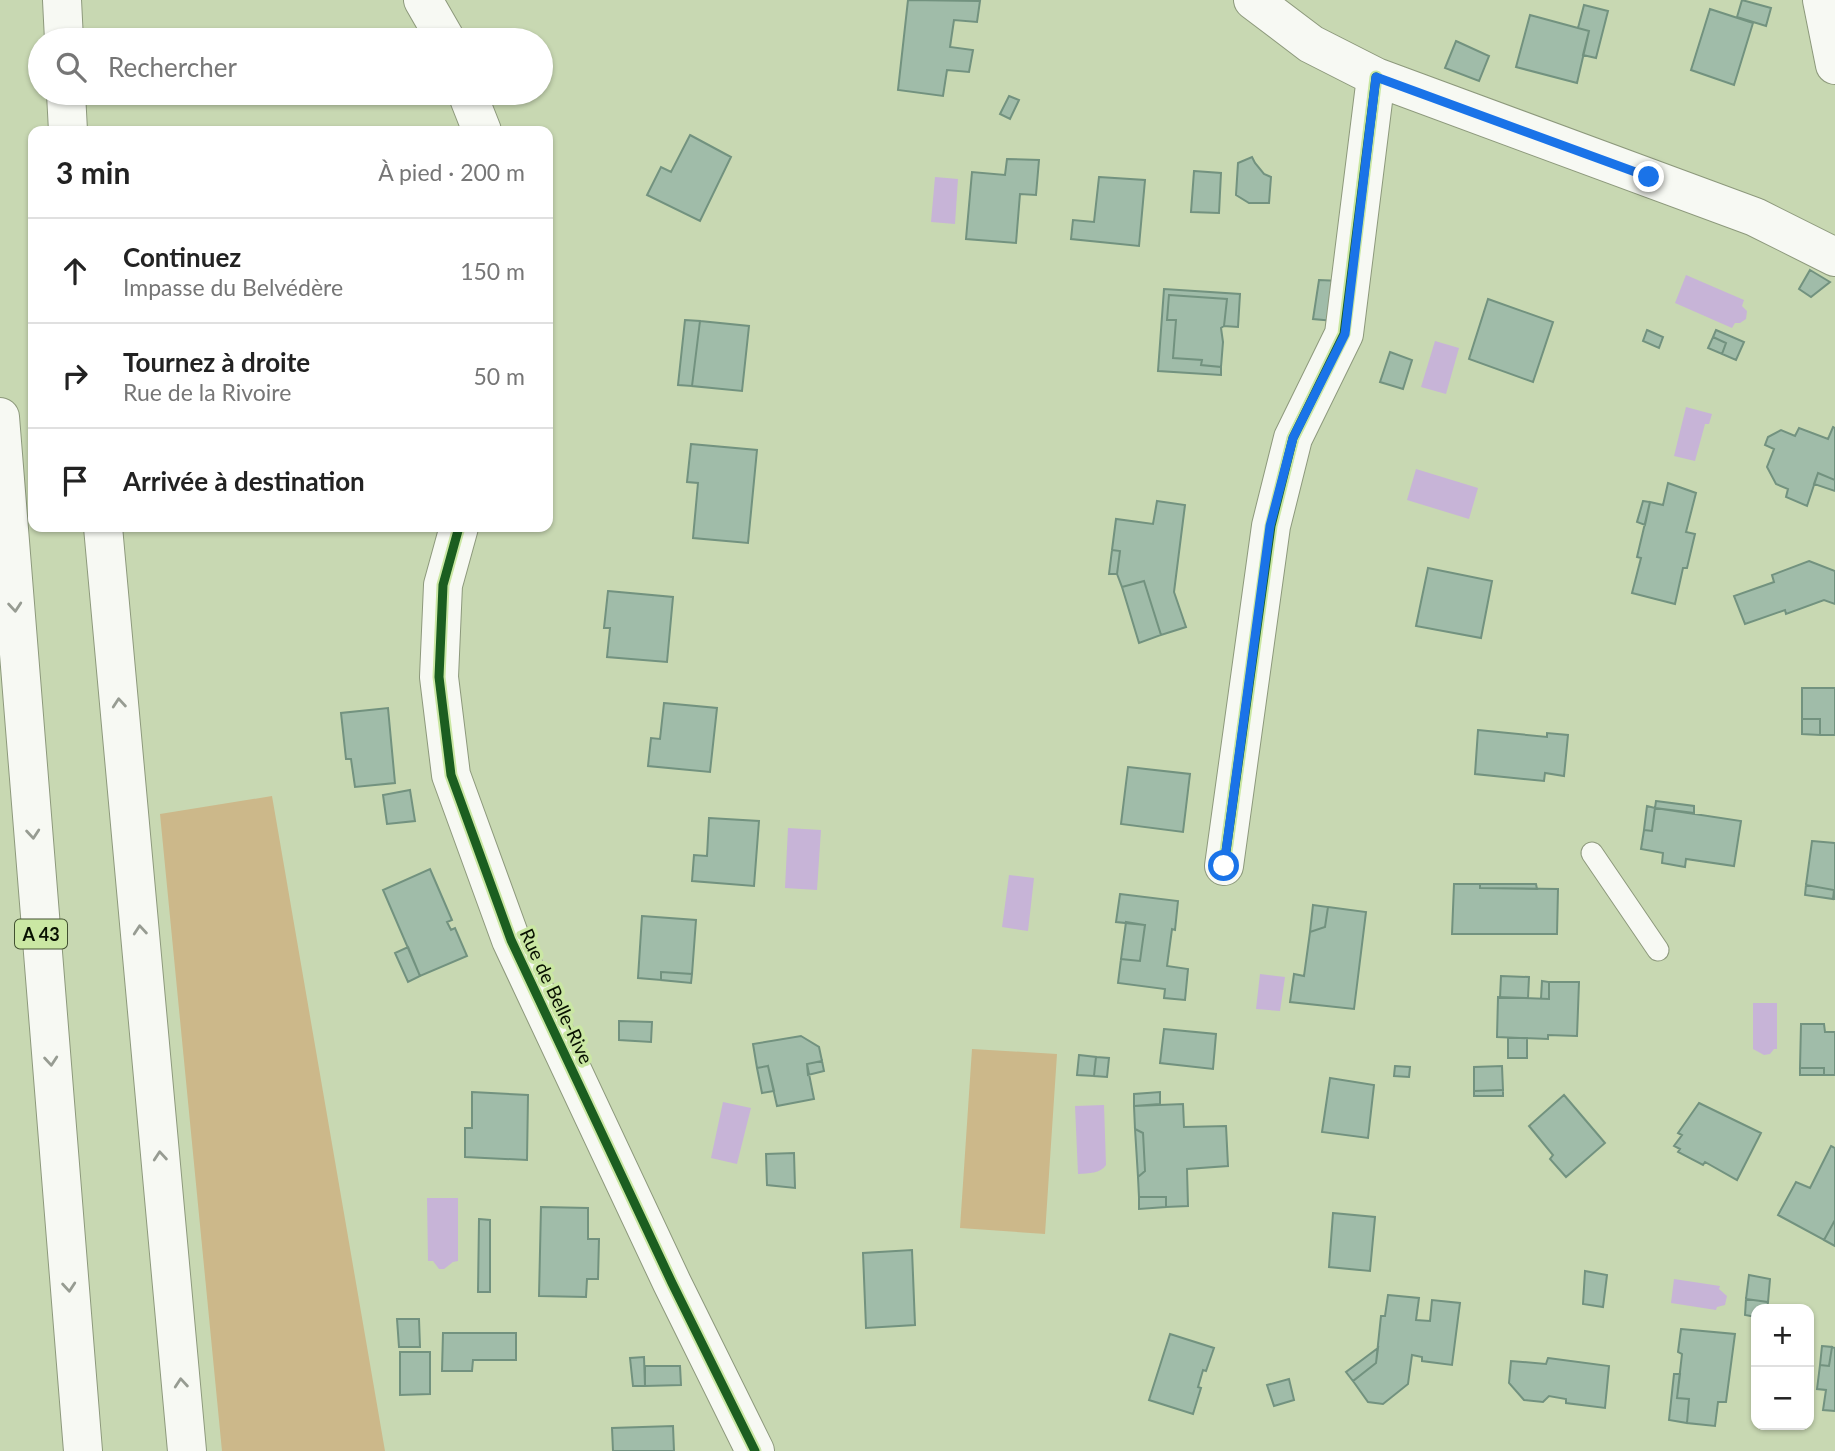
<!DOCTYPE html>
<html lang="fr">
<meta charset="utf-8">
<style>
:root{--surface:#fff;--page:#f2f2f2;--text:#222;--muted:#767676;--line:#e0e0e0}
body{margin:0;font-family:Lato,sans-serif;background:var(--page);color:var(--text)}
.controls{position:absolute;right:21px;bottom:21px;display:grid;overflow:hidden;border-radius:14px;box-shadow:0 2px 5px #0004}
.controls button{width:63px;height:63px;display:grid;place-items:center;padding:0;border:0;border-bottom:2px solid var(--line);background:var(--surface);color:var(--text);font:35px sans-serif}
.stop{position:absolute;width:21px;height:21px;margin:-16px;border:5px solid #1a73e8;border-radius:50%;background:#fff}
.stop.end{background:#1a73e8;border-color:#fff;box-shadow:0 2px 7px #0008}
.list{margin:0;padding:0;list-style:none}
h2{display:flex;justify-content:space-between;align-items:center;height:91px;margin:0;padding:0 28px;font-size:30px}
h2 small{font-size:23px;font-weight:400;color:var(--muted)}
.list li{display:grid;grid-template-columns:46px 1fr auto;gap:21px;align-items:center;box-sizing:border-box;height:105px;padding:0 28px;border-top:2px solid var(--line)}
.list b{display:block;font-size:26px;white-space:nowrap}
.list p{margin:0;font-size:23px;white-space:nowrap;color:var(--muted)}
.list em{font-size:23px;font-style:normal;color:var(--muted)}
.icon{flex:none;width:38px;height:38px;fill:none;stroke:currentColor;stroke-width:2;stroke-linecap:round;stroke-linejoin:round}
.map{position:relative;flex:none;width:1835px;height:1451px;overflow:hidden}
.search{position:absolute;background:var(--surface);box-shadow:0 2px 5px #0004;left:28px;top:28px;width:525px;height:77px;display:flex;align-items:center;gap:18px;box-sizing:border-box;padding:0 24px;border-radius:38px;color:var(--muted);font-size:26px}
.panel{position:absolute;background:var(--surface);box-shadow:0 2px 5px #0004;left:28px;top:126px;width:525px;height:406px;border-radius:14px}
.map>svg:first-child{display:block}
.green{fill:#ccb88a}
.water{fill:#c7b4d7}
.building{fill:#a0bca9;stroke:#72927f;stroke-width:2}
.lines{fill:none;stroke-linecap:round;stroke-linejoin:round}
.service-casing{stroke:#8d997c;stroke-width:23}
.minor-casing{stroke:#8d997c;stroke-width:40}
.tertiary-casing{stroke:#8d997c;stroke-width:40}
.motorway-casing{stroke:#8d997c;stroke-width:40}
.service{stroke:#f7f9f3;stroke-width:21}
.minor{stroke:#f7f9f3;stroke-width:38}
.tertiary{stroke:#f7f9f3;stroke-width:38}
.motorway{stroke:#f7f9f3;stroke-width:38}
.cycleway-casing{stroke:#cae7a3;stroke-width:13}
.cycleway{stroke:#1b5e20;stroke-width:9}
.oneway{stroke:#979c92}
.route{stroke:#1a73e8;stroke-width:9}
.labels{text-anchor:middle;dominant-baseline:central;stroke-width:7;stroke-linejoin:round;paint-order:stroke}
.shield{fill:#cae7a3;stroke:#425131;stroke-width:2}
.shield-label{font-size:18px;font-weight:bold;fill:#081100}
.street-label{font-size:19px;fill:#081100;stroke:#cae7a3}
</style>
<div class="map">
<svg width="1835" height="1451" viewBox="0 0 1835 1451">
<rect width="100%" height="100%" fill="#c8d8b2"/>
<path class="green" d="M272 796 385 1451H222L160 814Z
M972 1049 1057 1054 1045 1234 960 1228Z"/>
<path class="water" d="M935 177 958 179 955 224 931 222Z
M1686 275 1744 300 1742 306 1747 311 1746 319 1740 323H1735L1732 328 1675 303Z
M1435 341 1459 348 1446 394 1421 387Z
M1686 407 1712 414 1709 424H1705L1695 461 1674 456Z
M1416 469 1478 488 1469 519 1407 500Z
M788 828 821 830 817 890 785 888Z
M1009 875 1034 878 1028 931 1002 927Z
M1260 974 1285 977 1280 1011 1256 1009Z
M1753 1003H1777V1049H1774L1770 1054 1764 1055 1753 1049Z
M723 1102 751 1108 737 1164 711 1158Z
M1104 1105 1106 1165C1100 1174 1089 1173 1078 1174L1075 1106Z
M427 1198H458V1261L453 1262 444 1269H439L433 1261H428Z
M1674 1279 1720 1286 1719 1289 1727 1296 1725 1305 1717 1307 1716 1310 1671 1303Z"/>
<path class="building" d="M908 0 980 1 977 22 954 20 950 47 973 50 969 72 947 70 943 96 898 90Z
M1742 0 1771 8 1766 26 1737 17Z
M1584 5 1608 11 1596 58 1583 55 1589 31 1578 28Z
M1710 9 1753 23 1734 85 1691 70Z
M1530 15 1589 31 1577 83 1516 67Z
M1456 41 1489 56 1479 81 1445 68Z
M1009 96 1019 100 1010 119 1000 114Z
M690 135 731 157 700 221 647 195 661 167 671 172Z
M1252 157 1255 163 1264 174 1271 177 1269 203H1249L1236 195 1238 163Z
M1007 159 1039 160 1036 195 1020 194 1016 243 966 239 972 172 1005 175Z
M1194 171 1221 173 1219 213 1191 212Z
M1099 177 1145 180 1139 246 1071 239 1073 220 1094 222Z
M1810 270 1830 282 1811 297 1799 289Z
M1319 280 1340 281 1334 321 1313 319Z
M1164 289 1240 294 1238 327 1224 326 1227 299 1169 295 1167 320H1176L1173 358 1202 360 1201 365 1221 367V375L1158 371Z
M1169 295 1227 299 1224 326 1221 328 1223 342 1221 367 1201 365 1202 360 1173 358 1176 320H1167Z
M1488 299 1553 322 1533 382 1469 359Z
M685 320 700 321 692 386 678 385Z
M700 321 749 326 742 391 692 386Z
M1647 330 1663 337 1659 348 1643 341Z
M1716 330 1744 342 1736 360 1722 354 1726 343 1713 337Z
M1713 337 1726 343 1722 354 1708 348Z
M1390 352 1412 360 1403 389 1380 382Z
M1833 427 1835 428V480L1818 473 1807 506 1786 497 1788 489 1776 484 1767 467 1774 449 1765 445 1768 437 1781 430 1795 436 1799 428 1828 439Z
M691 444 757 450 748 543 693 538 698 483 687 482Z
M1818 473 1835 480V491L1814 484Z
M1668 483 1696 493 1686 532 1695 534 1687 568H1683L1675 604 1632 593 1641 558 1637 557 1650 502 1663 505Z
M1157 501 1185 505 1174 592 1186 627 1161 635 1144 581 1122 587 1117 574 1120 551 1112 550 1116 519 1153 524Z
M1643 501 1650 502 1645 525 1637 522Z
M1112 550 1120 551 1117 574H1109Z
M1809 561 1835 571V604L1824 600 1786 614 1785 610 1745 624 1734 596 1774 582 1772 575Z
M1428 568 1492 581 1481 638 1416 626Z
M1144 581 1161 635 1139 643 1122 587Z
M608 591 673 597 667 662 607 657 610 628H604Z
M1802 688H1835V735H1820V719H1802Z
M664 703 717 708 710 772 648 766 651 738 660 739Z
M388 708 395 783 355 787 351 759H346L341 713Z
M1802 719H1820V735L1802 734Z
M1478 730 1547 737V733L1568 735 1564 776 1545 773 1544 781 1475 774Z
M1128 767 1190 774 1183 832 1121 824Z
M410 790 415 821 387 824 383 795Z
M1656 801 1694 806V813L1655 808Z
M1647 806 1655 808 1652 831 1644 830Z
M1655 808 1741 821 1734 866 1686 859 1685 867 1662 863 1663 853 1641 849 1644 830 1652 831Z
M709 818 759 821 754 886 692 881 694 855 707 856Z
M1812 841 1835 843V900L1834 890 1806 885Z
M430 869 452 920 447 922 451 930 455 928 467 956 420 976 383 890Z
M1454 884H1480V888L1558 889 1557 934H1452Z
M1480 884H1536L1537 889 1480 888Z
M1806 885 1834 890 1833 899 1805 895Z
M1120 894 1178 901 1175 930 1172 929 1167 966 1188 969 1185 1000 1164 998 1165 989 1118 983 1121 959 1140 961 1145 925 1116 922Z
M1313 905 1328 907 1325 927 1310 932Z
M1328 907 1366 912 1354 1009 1290 1002 1294 974 1304 976 1310 932 1325 927Z
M642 916 696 920 692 974 661 972V980L638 978Z
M1126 922 1145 925 1140 961 1121 959Z
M408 947 420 976 408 982 395 953Z
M661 972 692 974 691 983 661 980Z
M1501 976 1529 977 1528 998H1500Z
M1542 981 1549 982V999H1541Z
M1549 982H1579L1577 1036 1548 1035V1039L1497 1037 1498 997 1549 999Z
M619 1021 652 1022 651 1042 619 1040Z
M1801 1024H1824L1825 1032H1835V1075H1824V1068H1800Z
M1164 1029 1216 1034 1213 1069 1160 1063Z
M801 1036 819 1047 822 1061 807 1064 814 1099 777 1106 768 1066 757 1068 753 1044Z
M1508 1038H1527V1058H1508Z
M1079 1055 1096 1057 1094 1076 1077 1075Z
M1096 1057 1109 1058 1107 1077 1094 1076Z
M822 1061 824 1071 808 1075 807 1064Z
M768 1066 774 1091 762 1093 757 1068Z
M1395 1066 1410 1067 1409 1077 1394 1076Z
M1502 1066 1503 1090 1474 1091V1067Z
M1800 1068H1824V1075H1800Z
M1330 1078 1374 1085 1368 1138 1322 1132Z
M1503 1090V1096H1474V1091Z
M472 1092 528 1095 527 1160 465 1157V1128H472Z
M1160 1092V1104L1134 1106V1094Z
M1564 1095 1605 1143 1566 1177 1550 1159 1553 1155 1529 1126Z
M1699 1103 1761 1133 1737 1180 1705 1162 1703 1165 1678 1152 1680 1149 1674 1146 1682 1135 1678 1133Z
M1183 1104 1184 1127 1226 1126 1228 1166 1187 1169 1188 1206 1166 1207V1197H1139L1138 1177 1145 1171 1143 1133 1135 1129 1134 1106Z
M1135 1129 1143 1133 1145 1171 1138 1177Z
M1831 1146 1835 1148V1220L1824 1240 1778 1215 1796 1182 1810 1188Z
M794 1153 795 1188 767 1185 766 1154Z
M1139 1197H1166V1207L1139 1209Z
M541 1207 588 1208V1239H599L598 1279H587L586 1297 539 1296Z
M1333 1213 1375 1217 1370 1271 1329 1267Z
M479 1219 490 1220V1292H478Z
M1835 1220V1246L1824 1240Z
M912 1250 915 1325 866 1328 863 1253Z
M1585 1271 1607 1275 1603 1307 1583 1304Z
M1749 1275 1770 1279 1768 1302 1746 1299Z
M1388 1295 1419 1298 1416 1320 1430 1321 1432 1300 1460 1303 1452 1365 1422 1361V1357L1412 1355 1408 1384 1383 1404 1368 1402 1353 1381 1376 1363 1381 1316H1385Z
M1746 1299 1768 1302 1767 1309H1756V1317L1745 1315Z
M397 1319H419L420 1347H399Z
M1681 1329 1735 1334 1726 1402H1718L1715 1426 1687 1423 1689 1399 1677 1398 1682 1354 1678 1352Z
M443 1333H516V1360H473L472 1371H442Z
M1170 1334 1214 1348 1206 1371 1203 1370 1198 1387 1201 1388 1193 1414 1149 1400Z
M1822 1346 1832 1347 1829 1366 1820 1365Z
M1832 1347 1835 1348V1411L1823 1410 1826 1390 1817 1389 1820 1365 1829 1366Z
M1378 1348 1376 1363 1353 1381 1346 1372Z
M400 1352H430V1394L400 1395Z
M644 1357 645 1386H633L630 1358Z
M1548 1358 1609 1366 1605 1408 1566 1403V1399L1549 1396 1543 1402 1524 1400 1509 1383 1511 1361 1546 1364Z
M645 1366H680L681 1385 645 1386Z
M1674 1374H1680L1677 1398 1689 1399 1687 1423 1669 1420Z
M1289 1379 1294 1400 1274 1406 1267 1385Z
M673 1426 674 1451H613L612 1428Z"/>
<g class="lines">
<defs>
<path id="service" d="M1592 853 1658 950"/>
<path id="minor" d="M1253 0 1311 44 1376 77 1755 217 1835 257
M1822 0 1835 65
M1224 866 1271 526 1293 438 1344 334 1376 77"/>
<path id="tertiary" d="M423 0 446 40
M467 93 482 131
M459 527 443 585 439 677 451 775 511 940 672 1283 755 1451"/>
<path id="motorway" d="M62 0 64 40
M66 93 68 131
M0 417 83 1451
M103 527 187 1451"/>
</defs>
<use href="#service" class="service-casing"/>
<use href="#minor" class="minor-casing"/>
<use href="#tertiary" class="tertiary-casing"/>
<use href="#motorway" class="motorway-casing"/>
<use href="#service" class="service"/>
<use href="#minor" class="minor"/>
<use href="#tertiary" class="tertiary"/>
<use href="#motorway" class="motorway"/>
<defs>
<path id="cycleway" d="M459 527 443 585 439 677 451 775 511 940 672 1283 755 1451
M1224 866 1271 526 1293 438 1344 334 1376 77"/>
</defs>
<use href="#cycleway" class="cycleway-casing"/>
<use href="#cycleway" class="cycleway"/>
</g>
<defs><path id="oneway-chevron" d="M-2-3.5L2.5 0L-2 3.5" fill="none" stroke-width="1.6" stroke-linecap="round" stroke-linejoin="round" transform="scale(1.75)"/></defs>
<g class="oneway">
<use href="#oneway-chevron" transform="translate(15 607) rotate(85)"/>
<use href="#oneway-chevron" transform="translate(119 703) rotate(-95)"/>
<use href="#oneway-chevron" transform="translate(33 834) rotate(85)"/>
<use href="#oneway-chevron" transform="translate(140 930) rotate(-95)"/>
<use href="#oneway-chevron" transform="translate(51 1061) rotate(85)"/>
<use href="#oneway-chevron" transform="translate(160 1156) rotate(-95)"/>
<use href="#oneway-chevron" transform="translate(69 1287) rotate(85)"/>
<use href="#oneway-chevron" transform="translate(181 1383) rotate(-95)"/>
</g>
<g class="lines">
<path class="route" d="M1224 866 1270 526 1293 438 1345 334 1376 77 1649 177"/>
</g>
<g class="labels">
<rect class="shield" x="15" y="919.5" width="52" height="29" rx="5"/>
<g class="shield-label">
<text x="41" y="934">A 43</text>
</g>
<g class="street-label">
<text transform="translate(557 996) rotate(65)">Rue de Belle-Rive</text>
</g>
</g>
</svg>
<div class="controls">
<button>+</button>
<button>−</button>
</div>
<div class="stop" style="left:1224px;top:866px"></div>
<div class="stop end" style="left:1649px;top:177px"></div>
<div class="search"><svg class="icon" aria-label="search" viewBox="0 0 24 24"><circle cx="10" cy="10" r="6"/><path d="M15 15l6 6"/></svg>Rechercher</div>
<section class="panel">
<h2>3 min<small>À pied · 200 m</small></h2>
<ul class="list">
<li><svg class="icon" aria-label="ahead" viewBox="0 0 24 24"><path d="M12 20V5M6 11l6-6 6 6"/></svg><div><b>Continuez</b><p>Impasse du Belvédère</p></div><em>150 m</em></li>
<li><svg class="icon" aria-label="right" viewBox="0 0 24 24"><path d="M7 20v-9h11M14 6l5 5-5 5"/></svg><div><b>Tournez à droite</b><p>Rue de la Rivoire</p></div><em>50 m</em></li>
<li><svg class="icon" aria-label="arrive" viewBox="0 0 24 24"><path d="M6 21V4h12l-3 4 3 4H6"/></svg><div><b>Arrivée à destination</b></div></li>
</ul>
</section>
</div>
